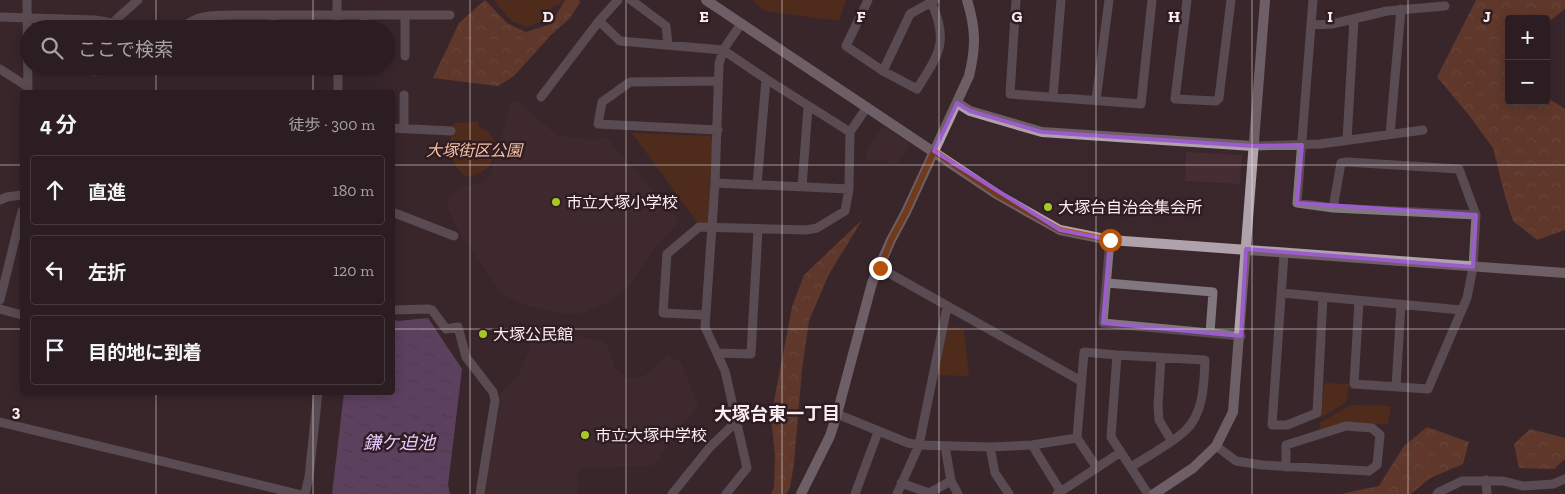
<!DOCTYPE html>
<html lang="ja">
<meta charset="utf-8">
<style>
:root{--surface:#2b1d21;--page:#33262a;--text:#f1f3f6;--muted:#a6a2a5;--line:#473b3f}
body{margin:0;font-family:"Zilla Slab","Noto Sans JP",serif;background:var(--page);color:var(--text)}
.controls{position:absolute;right:15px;top:15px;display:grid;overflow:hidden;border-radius:5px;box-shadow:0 2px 12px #0003}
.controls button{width:45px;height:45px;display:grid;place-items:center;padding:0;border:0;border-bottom:1px solid var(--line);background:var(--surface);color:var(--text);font:25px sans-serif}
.stop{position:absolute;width:15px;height:15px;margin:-11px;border:4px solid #b45309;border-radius:50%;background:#fff}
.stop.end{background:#b45309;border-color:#fff;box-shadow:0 1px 5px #0008}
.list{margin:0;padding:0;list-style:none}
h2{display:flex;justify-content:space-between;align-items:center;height:65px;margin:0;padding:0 20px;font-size:21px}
h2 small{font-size:16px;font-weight:400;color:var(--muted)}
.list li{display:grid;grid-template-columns:32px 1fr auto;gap:15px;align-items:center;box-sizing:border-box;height:70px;margin:0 10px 10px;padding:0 10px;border:1px solid var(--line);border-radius:5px}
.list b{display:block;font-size:19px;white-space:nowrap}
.list em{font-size:16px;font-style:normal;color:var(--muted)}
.icon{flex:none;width:28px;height:28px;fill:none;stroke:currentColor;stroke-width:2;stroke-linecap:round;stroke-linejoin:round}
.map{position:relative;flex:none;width:1565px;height:494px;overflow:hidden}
.search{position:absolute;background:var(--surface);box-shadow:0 2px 12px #0003;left:20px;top:20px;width:375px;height:55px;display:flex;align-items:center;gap:12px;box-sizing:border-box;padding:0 18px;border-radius:28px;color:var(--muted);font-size:19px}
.panel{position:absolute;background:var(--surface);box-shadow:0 2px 12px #0003;left:20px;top:90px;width:375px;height:305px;border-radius:5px}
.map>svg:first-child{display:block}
.built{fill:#462d34}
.green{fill:#6c310b}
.forest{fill:url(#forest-crowns)}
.water{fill:url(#water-ripples)}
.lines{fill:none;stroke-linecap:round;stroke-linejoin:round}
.street{stroke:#80787e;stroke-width:9}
.secondary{stroke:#afa2ab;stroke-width:10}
.route{stroke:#b45309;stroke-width:6}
.marked{fill:none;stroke:#9b5ccc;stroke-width:4;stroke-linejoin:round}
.grid{fill:none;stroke:#faeef1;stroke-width:1;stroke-opacity:0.55}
.poi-dot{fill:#a5c822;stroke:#2f1d23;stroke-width:2}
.labels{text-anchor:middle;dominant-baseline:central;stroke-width:5;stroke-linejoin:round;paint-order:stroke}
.park-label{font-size:16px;font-style:italic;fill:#f7bfa1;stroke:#2f1d23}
.poi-label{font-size:16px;fill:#faeef1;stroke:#2f1d23;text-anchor:start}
.neighbourhood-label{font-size:18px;font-weight:bold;fill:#faeef1;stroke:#2f1d23}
.water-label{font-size:18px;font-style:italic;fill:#e9cbff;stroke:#2f1d23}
.grid-label{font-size:16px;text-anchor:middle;font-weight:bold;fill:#faeef1;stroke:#2f1d23;stroke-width:5;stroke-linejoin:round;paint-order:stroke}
</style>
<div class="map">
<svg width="1565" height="494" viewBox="0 0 1565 494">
<defs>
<pattern id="forest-crowns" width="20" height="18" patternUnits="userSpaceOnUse" patternTransform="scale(1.25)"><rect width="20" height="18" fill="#8e4f2b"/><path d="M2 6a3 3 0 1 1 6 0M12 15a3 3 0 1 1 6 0" fill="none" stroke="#9f694a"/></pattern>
<pattern id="water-ripples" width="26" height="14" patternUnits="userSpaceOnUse" patternTransform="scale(1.25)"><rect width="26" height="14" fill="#87639e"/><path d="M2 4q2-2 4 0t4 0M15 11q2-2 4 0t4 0" fill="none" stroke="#695573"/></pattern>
</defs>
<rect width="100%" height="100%" fill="#39272c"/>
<path class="built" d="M517 101 558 136 598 140 603 137H606L679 221 654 249 628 288 606 303 582 313H557L525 305 502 294 462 237 447 208 449 197 461 188 479 184 490 177 511 103Z
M883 126 910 144 897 164 892 165 882 159 866 160 867 151Z
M1186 152 1242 155 1240 184 1185 181Z
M538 328 604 342 609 349 615 368 627 378 643 377 668 355 681 363 698 405 654 465 601 468 587 467 577 473 578 494H485L501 393 519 374Z"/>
<path class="green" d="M494 0H563L561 4 553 6 548 19 527 27 511 21Z
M752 0H846L839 21 765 11Z
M478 121 479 127C489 130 494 139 498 148 490 167 488 172 467 177 460 172 455 167 453 158L447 156 444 152 453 133 452 124Z
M632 133 711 136 713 142 708 224 698 223Z
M955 327 964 330 969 376 938 375 945 331 950 328Z
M1324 383 1349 384 1346 402 1321 418Z
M1351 405 1391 406 1388 424 1346 423 1321 430 1319 423Z"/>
<path class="forest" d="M485 0 507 23 526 32 551 24 565 0H579L580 2 570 18 551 35 514 76 498 86 433 78 459 23Z
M1476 0H1565V9L1546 24V19H1509V101H1546V90L1551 100 1565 109V230L1537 240 1513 221 1505 196 1493 148 1468 114 1437 77Z
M862 220 828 276 809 321 802 369 794 463 790 488 786 494H771L774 488 775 456 771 417 792 307 804 275Z
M1427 427 1469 442 1463 464 1430 478 1411 494H1341L1379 486 1404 446Z
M1530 429 1565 438V459L1554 469 1519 468 1514 444Z"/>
<path class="water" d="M428 318 462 369 448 485 450 494H332L344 393 392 392 393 319 398 321Z"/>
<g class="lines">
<path class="street" d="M27 0 28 92
M337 0V29
M631 0 666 26 668 45
M868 0 846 46 883 71 917 89C939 54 950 41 930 0
M1016 0 1010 94 1141 104 1152 0
M1187 0 1175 99 1216 101 1219 98 1231 0
M1313 0 1297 203 1333 208 1476 215
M364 15V29
M405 15V56
M0 17 95 20 107 22 120 29
M599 21 620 41 723 50 766 79 850 132
M111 24 138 0
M1311 25 1332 24 1387 11 1445 6
M179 29C201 14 207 16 233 15H450
M213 29V16
M274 29V15
M95 66V71
M338 66V92
M0 69 28 87
M883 71 910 14 935 0
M541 97 599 21 618 0
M1053 97 1061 0
M1096 100 1109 0
M404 127V95
M392 128 451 131
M718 130 598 124 602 102 630 82 718 81
M1390 134 1401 9
M1347 140 1354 19
M1253 146 1320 144 1423 130
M715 183 849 189
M757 185 766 79
M802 187 808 107
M0 200 7 197 22 195
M1333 208 1341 163 1347 162 1459 169 1476 215 1473 267 1467 298 1428 389 1354 384 1359 301
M392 212 454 236
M1110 240 1103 323 1241 336
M1284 254 1272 425H1287L1317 413 1323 297
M880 268 1081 381
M1107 283 1213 292 1210 333
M1282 293 1461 310
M0 300 22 211
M0 309 22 315
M392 310 429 309 432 310 446 329 458 327 466 357 493 392 495 400 480 494
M705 315 663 313 667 254 699 227 806 230 817 228 845 211 849 189 850 132 867 107
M718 353 751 354 758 230
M1161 358 1158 406 1159 420 1171 440
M1396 387 1401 304
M837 414 908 443 919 445 990 447 1032 445 1077 438
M0 422 298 494
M1032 445 1061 492
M945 446 951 481 958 494
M1216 446 1236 461 1262 465 1369 471 1377 465 1380 435 1372 428 1346 426 1286 445V467
M990 447 995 473 1009 494
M1131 467C1148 456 1171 444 1186 430 1204 412 1204 383 1205 360L1117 355 1111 437 1148 494
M1097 468 1077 438 1084 352 1117 355
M1486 480 1487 494
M901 483 929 493 951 481
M305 494 309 477 318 392
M672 494 710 447 737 421
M726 494 747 468 725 371 705 327 715 183 719 64 723 50 741 24
M855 494 878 432
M897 494 919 445 947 307
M1057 494 1121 452
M1437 494 1439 492 1462 481H1503L1523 486 1553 484 1565 479"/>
<path class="secondary" d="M706 0 998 195 1060 230 1110 240 1565 273
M957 103 970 111 1042 132 1253 146
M801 494 830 436 837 414 872 283 891 240 906 212 969 76C976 47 976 29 967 0
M1154 494 1193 468 1216 446 1233 412 1265 0"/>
</g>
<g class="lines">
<path class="route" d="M880 268 891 240 906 212 934 151 998 195 1060 230 1110 240"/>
</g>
<path d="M0 0H1565V494H0ZM957 103 970 111 1042 132 1253 146 1302 145 1297 203 1476 215 1473 267 1246 249 1241 336 1103 323 1110 240 1060 230 934 151Z" fill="#39272c" fill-opacity=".55" fill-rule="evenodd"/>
<path class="marked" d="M957 103 970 111 1042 132 1253 146 1302 145 1297 203 1476 215 1473 267 1246 249 1241 336 1103 323 1110 240 1060 230 934 151Z"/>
<path class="grid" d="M156 0V29M313 0V29M470 0V494M626 0V494M782 0V494M939 0V494M1096 0V494M1252 0V494M1408 0V494M156 66V92M313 66V92M0 165H22M392 165H1565M0 329H22M392 329H1565M156 392V494M313 392V494"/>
<g class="poi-dot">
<circle cx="556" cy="202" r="5"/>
<circle cx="1048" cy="207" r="5"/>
<circle cx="483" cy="334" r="5"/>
<circle cx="585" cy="435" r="5"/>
</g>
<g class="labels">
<g class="park-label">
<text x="474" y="150">大塚街区公園</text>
</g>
<g class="poi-label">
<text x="566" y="202">市立大塚小学校</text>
<text x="1058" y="207">大塚台自治会集会所</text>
<text x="493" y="334">大塚公民館</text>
<text x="595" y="435">市立大塚中学校</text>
</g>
<g class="neighbourhood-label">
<text x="777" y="414">大塚台東一丁目</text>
</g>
<g class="water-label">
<text x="399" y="443">鎌ケ迫池</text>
</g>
</g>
<g class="grid-label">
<text x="548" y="22">D</text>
<text x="704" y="22">E</text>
<text x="861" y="22">F</text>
<text x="1017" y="22">G</text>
<text x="1174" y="22">H</text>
<text x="1330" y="22">I</text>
<text x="1487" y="22">J</text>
<text x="16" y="417">3</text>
</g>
</svg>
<div class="controls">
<button>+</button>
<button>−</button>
</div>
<div class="stop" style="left:1110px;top:240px"></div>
<div class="stop end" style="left:880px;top:268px"></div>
<div class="search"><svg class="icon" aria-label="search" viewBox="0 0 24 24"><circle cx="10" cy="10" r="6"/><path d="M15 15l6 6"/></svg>ここで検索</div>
<section class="panel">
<h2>4 分<small>徒歩 · 300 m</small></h2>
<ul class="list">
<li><svg class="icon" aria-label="ahead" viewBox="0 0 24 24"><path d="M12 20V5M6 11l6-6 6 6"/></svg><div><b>直進</b></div><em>180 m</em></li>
<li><svg class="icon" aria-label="left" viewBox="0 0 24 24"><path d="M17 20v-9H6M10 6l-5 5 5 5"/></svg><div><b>左折</b></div><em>120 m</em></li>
<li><svg class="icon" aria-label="arrive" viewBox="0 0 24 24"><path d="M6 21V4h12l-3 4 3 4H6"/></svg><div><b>目的地に到着</b></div></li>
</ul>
</section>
</div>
